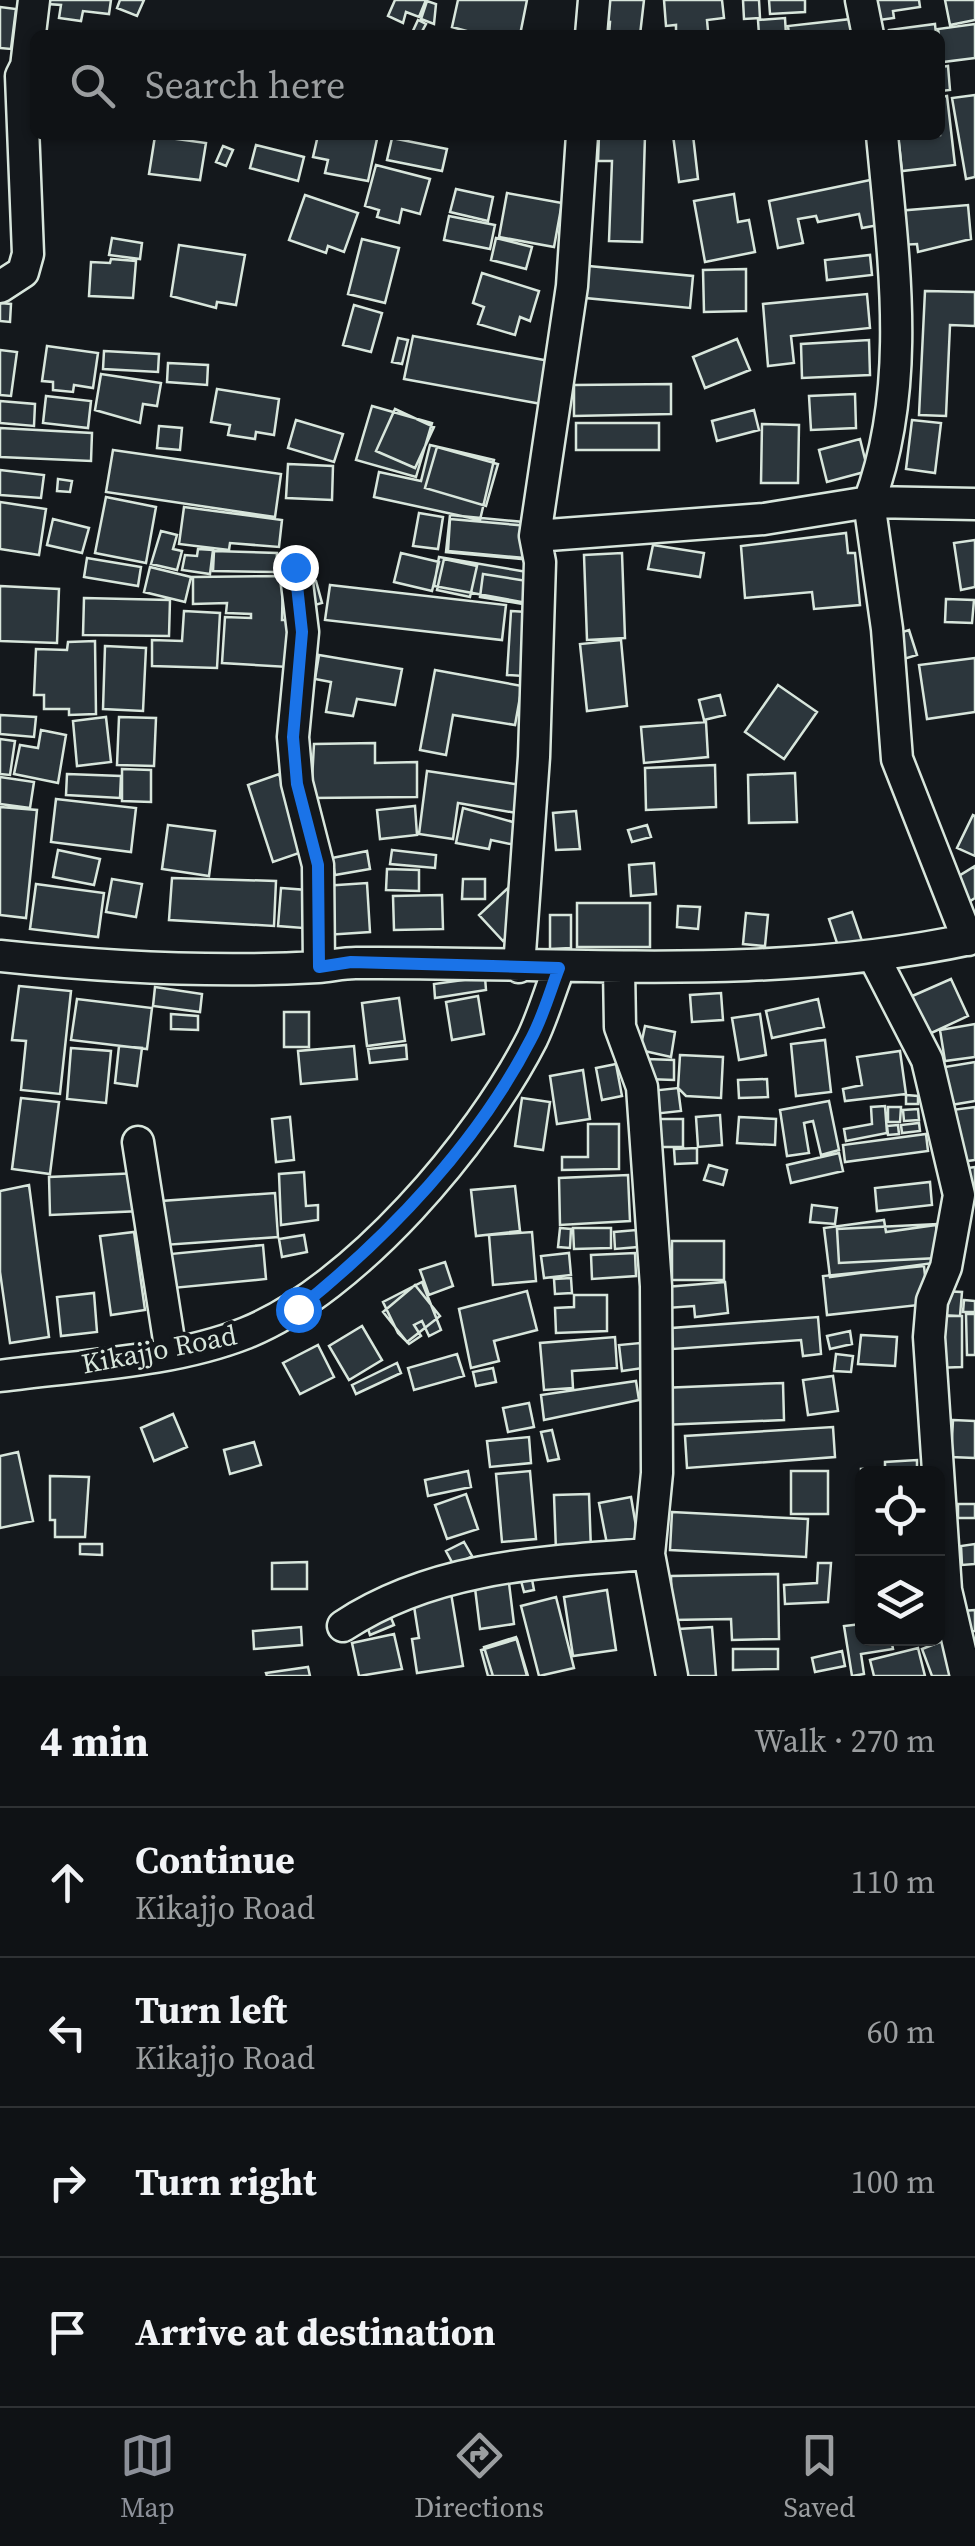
<!DOCTYPE html>
<meta charset="utf-8">
<style>
:root{--surface:#0f1215;--page:#181b1e;--text:#f1f3f6;--muted:#9b9ea0;--line:#2f3234;--accent:#8c9099}
body{margin:0;font-family:"Source Serif 4",serif;background:var(--page);color:var(--text)}
.controls{position:absolute;right:30px;bottom:30px;display:grid;overflow:hidden;border-radius:15px;box-shadow:0 2px 8px #0004}
.controls button{width:90px;height:90px;display:grid;place-items:center;padding:0;border:0;border-bottom:2px solid var(--line);background:var(--surface);color:var(--text);font:50px sans-serif}
.stop{position:absolute;width:30px;height:30px;margin:-22px;border:8px solid #1a73e8;border-radius:50%;background:#fff}
.stop.end{background:#1a73e8;border-color:#fff;box-shadow:0 2px 10px #0008}
.list{margin:0;padding:0;list-style:none}
h2{display:flex;justify-content:space-between;align-items:center;height:130px;margin:0;padding:0 40px;font-size:42px}
h2 small{font-size:32px;font-weight:400;color:var(--muted)}
.list li{display:grid;grid-template-columns:65px 1fr auto;gap:30px;align-items:center;box-sizing:border-box;height:150px;padding:0 40px;border-top:2px solid var(--line)}
.list b{display:block;font-size:38px;white-space:nowrap}
.list p{margin:0;font-size:32px;white-space:nowrap;color:var(--muted)}
.list em{font-size:32px;font-style:normal;color:var(--muted)}
.icon{flex:none;width:55px;height:55px;fill:none;stroke:currentColor;stroke-width:2;stroke-linecap:round;stroke-linejoin:round}
.map{position:relative;flex:none;width:975px;height:1676px;overflow:hidden}
.search{position:absolute;background:var(--surface);box-shadow:0 2px 8px #0004;left:30px;right:30px;top:30px;height:110px;display:flex;align-items:center;gap:25px;box-sizing:border-box;padding:0 35px;border-radius:15px;color:var(--muted);font-size:38px}
.sheet{height:730px;background:var(--surface)}
nav{display:flex;justify-content:space-around;align-items:center;box-sizing:border-box;height:140px;border-top:2px solid var(--line);background:var(--surface);font-size:28px;color:var(--muted)}
nav a{display:grid;justify-items:center;gap:5px}
nav .on{color:var(--accent)}
.map>svg:first-child{display:block}
.building{fill:#2c363c;stroke:#d8e6dc;stroke-width:2.5}
.lines{fill:none;stroke-linecap:round;stroke-linejoin:round}
.minor-casing{stroke:#d8e6dc;stroke-width:35}
.minor{stroke:#14181c;stroke-width:30}
.route{stroke:#1a73e8;stroke-width:12}
.labels{text-anchor:middle;dominant-baseline:central;stroke-width:8;stroke-linejoin:round;paint-order:stroke}
.street-label{font-size:28px;fill:#d8e6dc;stroke:#14181c}
</style>
<div class="map">
<svg width="975" height="1676" viewBox="0 0 975 1676">
<rect width="100%" height="100%" fill="#14181c"/>
<path class="building" d="M49 0H111L109 14 83 11 81 21 59 18 61 5 48 4Z
M120 0H144L137 16 117 8Z
M395 0H426L419 17 406 12 403 23 388 16Z
M458 0H527L520 35H481L452 27Z
M602 0H644L640 35H609L610 22 599 21Z
M664 0H722L724 18 707 20 708 31 676 34V25L666 26Z
M743 0H759L760 18 744 19Z
M769 0H805V12L770 14Z
M876 0H919L920 7 893 11 894 18 879 20Z
M945 0H975V20L950 25Z
M427 1 436 4 434 24 421 19Z
M0 7 16 9 11 49 0 48Z
M785 18 786 35H759L758 20Z
M851 19 852 35H789L788 26Z
M418 20 426 24 420 35 412 33Z
M935 24 936 35H890L889 30Z
M975 24V58L943 62 938 29Z
M948 66 950 90 940 91V67Z
M975 95V177L966 179 952 98Z
M947 96 955 165 902 171 898 135H940V97Z
M318 135H367L377 139 368 181 325 173 328 160 313 157Z
M599 135H645L642 242 609 241 612 161H598Z
M673 135H693L698 179 679 182Z
M155 136 206 143 200 180 149 174Z
M392 138 447 149 442 171 387 160Z
M256 145 304 157 298 181 250 168Z
M223 146 233 150 226 166 216 162Z
M376 165 430 179 420 214 402 209 399 223 377 217 379 210 365 206Z
M875 179 884 224 862 228 859 214 818 222 816 216 798 219 803 243 778 248 769 201Z
M456 189 493 197 488 221 450 212Z
M507 193 562 203 554 247 499 237Z
M734 194 738 222 749 220 755 252 705 262 694 201Z
M305 195 358 213 344 252 328 246 326 253 289 240Z
M968 205 971 239 918 252 917 244 900 245 897 211Z
M449 216 495 225 490 249 444 240Z
M112 238 142 243 140 259 109 255Z
M496 238 532 247 526 269 491 260Z
M362 239 399 248 385 303 348 294Z
M179 245 245 255 236 305 217 302 216 308 171 296Z
M870 255 872 275 827 280 825 260Z
M111 259 136 261 133 298 89 296 91 262 110 263Z
M578 265 693 276 690 308 575 297Z
M746 269V311L704 312 703 270Z
M482 273 539 291 530 321 520 317 515 335 478 324 484 307 473 303Z
M925 291 975 292V326L950 325 946 416 919 415Z
M867 294 870 328 791 336 794 363 768 366 763 304Z
M0 303 11 304 10 322 0 321Z
M354 305 382 313 371 352 343 345Z
M413 336 555 362 547 405 404 379Z
M398 338 408 340 402 364 392 362Z
M737 339 750 370 705 388 693 357Z
M869 340 870 375 802 378 801 344Z
M47 346 98 353 93 388 74 385 73 392 53 390V382L42 381Z
M0 350 17 352 11 396 0 395Z
M104 351 159 354 158 372 103 369Z
M168 363 208 365 207 385 167 382Z
M101 374 161 383 157 406 143 404 140 423 95 410Z
M671 384V414L574 416V385Z
M217 389 279 399 274 435 256 432 255 439 228 435 230 425 211 422Z
M855 394 856 428 811 430 809 396Z
M46 396 91 401 88 428 43 423Z
M0 401 35 404 34 426 0 423Z
M372 406 432 423 416 477 356 460Z
M395 409 434 427 415 468 376 451Z
M754 410 759 430 717 441 712 421Z
M296 420 343 434 334 462 288 448Z
M912 420 941 423 935 473 906 469Z
M576 423H659V450H576Z
M762 424 799 425 798 483H761Z
M159 426 182 428 180 450 157 448Z
M0 428 92 433 91 461 0 457Z
M860 439 868 471 827 482 819 450Z
M430 445 494 460 480 520 374 497 379 472 421 481Z
M437 447 498 464 486 506 425 488Z
M113 450 281 474 275 517 106 492Z
M288 464 333 466 332 500 286 498Z
M0 470 44 475 41 498 0 495Z
M58 479 72 481 70 492 57 491Z
M106 497 156 507 146 563 95 553Z
M0 502 46 509 39 555 0 549Z
M184 507 282 520 279 547 230 543 229 550 179 544Z
M419 513 443 517 438 549 413 546Z
M450 515 535 523 531 560 446 552Z
M53 519 89 528 82 553 47 545Z
M450 519 529 526 525 558 448 551Z
M161 531 177 535 173 549 182 551 177 570 151 564Z
M846 533 848 553H855L860 605 814 609 812 592 745 598 741 546Z
M975 540V587L961 590 954 543Z
M653 545 704 553 700 577 648 569Z
M198 549 213 550 210 574 182 570 185 555 197 556Z
M214 551 277 553 276 572 213 571Z
M401 553 439 562 432 591 394 582Z
M622 553 625 638 587 640 584 555Z
M439 557 533 573 527 603 434 586Z
M87 558 141 567 138 586 84 577Z
M444 559 477 566 470 597 437 590Z
M150 567 191 577 185 602 144 592Z
M483 574 527 581 523 604 480 597Z
M283 576 282 620H290L288 667 222 663 225 617 251 618V614L226 613 227 603 193 604V577Z
M316 581 322 603 308 607 301 584Z
M330 585 506 605 502 640 325 620Z
M0 586 59 589 57 643 0 641Z
M84 598 170 600 169 636 83 635Z
M946 599 974 600 972 623 945 622Z
M184 611 220 613 217 668 152 666V640L182 641Z
M511 611 544 613 540 677 507 675Z
M909 630 917 655 894 662 886 637Z
M621 640 627 706 587 711 580 644Z
M95 641 96 714 69 715V709H44V695H34L36 649 67 650 68 642Z
M105 646 146 648 143 711 103 709Z
M319 655 402 669 395 705 357 699 353 716 326 712 331 682 315 679Z
M975 658V712L927 719 919 665Z
M435 670 522 686 515 725 453 715 446 755 420 750Z
M778 685 817 712 784 759 745 732Z
M720 695 725 715 704 720 699 700Z
M0 715 36 717 34 737 0 734Z
M106 717 111 762 77 766 73 721Z
M119 717 156 718 154 766 117 765Z
M706 722 708 757 644 763 641 727Z
M41 730 66 735 58 783 14 774 20 745 38 748Z
M0 739 15 741 10 775 0 774Z
M375 743V763L417 762V797L311 798 314 744Z
M715 765 716 807 646 810 645 768Z
M122 769 151 770V802L122 801Z
M427 771 528 786 522 814 458 803 453 839 419 834Z
M795 773 797 822 749 823 748 775Z
M67 774 121 776 120 798 66 795Z
M279 774 305 851 273 862 248 785Z
M0 777 34 782 30 808 0 804Z
M56 799 136 808 131 852 51 842Z
M415 806 417 835 380 839 377 810Z
M0 807 37 810 26 918 0 915Z
M463 808 520 824 515 845 491 840 489 849 456 843Z
M576 811 580 849 556 850 553 813Z
M973 815 975 816V856L957 848Z
M168 825 215 831 209 876 162 869Z
M647 825 651 837 632 842 628 830Z
M58 850 100 859 94 885 53 877Z
M392 850 436 855 435 868 390 864Z
M367 851 370 869 335 875 332 858Z
M654 863 656 894 631 896 629 865Z
M975 866V898L964 905 949 882Z
M387 869 419 870V891L386 890Z
M172 878 276 881 274 926 169 920Z
M112 879 142 884 136 917 106 912Z
M463 879H485V899H462Z
M367 883 370 932 326 935 323 886Z
M36 884 104 893 98 937 30 929Z
M281 888 307 890 303 928 278 926Z
M508 888 532 913 503 941 479 915Z
M442 895 443 929 394 930 393 896Z
M577 903H650V947H577Z
M678 906 700 907 698 929 677 927Z
M852 912 862 941 839 949 829 919Z
M746 913 768 915 765 946 743 944Z
M550 915H571V948L550 949Z
M485 977 486 990 435 998 434 984Z
M951 979 968 1016 927 1035 910 997Z
M19 986 71 991 60 1094 21 1090 26 1041 12 1040Z
M155 987 202 994 200 1012 153 1006Z
M721 993 723 1020 692 1022 690 995Z
M478 996 484 1034 452 1040 446 1002Z
M399 998 405 1041 367 1046 362 1003Z
M77 999 152 1008 147 1049 71 1040Z
M818 999 824 1027 772 1038 766 1011Z
M284 1012H309V1047H284Z
M171 1014 198 1016V1030L171 1029Z
M760 1014 766 1055 739 1060 732 1018Z
M975 1024V1057L945 1061 940 1030Z
M645 1026 675 1032 671 1057 640 1050Z
M825 1040 831 1092 796 1096 791 1044Z
M406 1045 407 1059 370 1063 368 1049Z
M119 1046 142 1048 137 1086 115 1083Z
M354 1046 357 1079 301 1084 298 1051Z
M71 1048 111 1051 106 1103 67 1099Z
M900 1051 906 1094 845 1101 843 1089 862 1085 857 1057Z
M680 1055 723 1057 721 1098 686 1096 678 1088Z
M647 1059 674 1060V1080L646 1079Z
M975 1062V1101L951 1105 945 1067Z
M616 1064 622 1096 602 1100 596 1068Z
M583 1070 590 1119 557 1124 550 1076Z
M767 1079 768 1097 739 1098 738 1080Z
M678 1088 681 1111 653 1114 650 1091Z
M906 1095 918 1096V1104H906Z
M21 1098 59 1102 50 1174 12 1169Z
M522 1098 550 1102 543 1150 515 1146Z
M829 1101 839 1150 821 1155 813 1121 804 1123 809 1153 787 1156 780 1110Z
M885 1106 887 1133 846 1141 844 1129 872 1124 871 1107Z
M888 1107H901L900 1122H888Z
M975 1107V1160L960 1162 952 1110Z
M918 1109 919 1120 904 1121 903 1110Z
M720 1115 722 1145 698 1147 696 1117Z
M290 1117 294 1160 276 1162 272 1119Z
M739 1117 776 1119 775 1145 737 1143Z
M650 1119H683V1147H651Z
M919 1123 920 1131 902 1133 901 1125Z
M588 1124H619V1169L562 1170V1157H588Z
M898 1125 899 1134 888 1135 887 1126Z
M926 1134 928 1151 845 1162 843 1145Z
M697 1148V1163L675 1164 674 1149Z
M839 1153 843 1171 791 1183 787 1165Z
M709 1165 727 1170 723 1185 704 1180Z
M975 1167V1202L959 1204 954 1170Z
M304 1172 306 1206 318 1205V1220L281 1225 279 1174Z
M139 1173 141 1211 50 1215 49 1177Z
M628 1175 630 1221 560 1225 559 1178Z
M930 1182 932 1205 877 1211 875 1188Z
M29 1185 49 1337 10 1343 0 1272V1191Z
M515 1186 520 1231 476 1236 471 1190Z
M275 1193 278 1237 164 1245 161 1201Z
M812 1205 837 1208 835 1224 810 1222Z
M884 1220 886 1232 936 1225 941 1262 830 1277 824 1228Z
M937 1224 938 1258 839 1263 837 1229Z
M560 1228 571 1229 570 1248 558 1247Z
M573 1228H611V1248L574 1249Z
M636 1230 638 1247 615 1249 614 1232Z
M134 1232 145 1310 111 1315 100 1236Z
M532 1232 536 1281 493 1285 489 1235Z
M304 1235 307 1252 282 1257 279 1239Z
M672 1241H724V1280H672Z
M263 1245 266 1279 173 1288 170 1254Z
M569 1253 571 1275 544 1278 541 1256Z
M635 1253 636 1276 592 1279 591 1255Z
M445 1262 453 1286 429 1295 420 1270Z
M924 1266 928 1304 827 1315 823 1276Z
M571 1278 572 1293 555 1294 554 1279Z
M422 1282 441 1330 429 1336 422 1321 414 1325 421 1336 409 1344 398 1333 383 1302Z
M725 1282 728 1313 695 1317 694 1306 667 1308 666 1287Z
M415 1285 440 1316 407 1342 383 1312Z
M527 1291 537 1330 494 1341 499 1361 471 1368 459 1309Z
M940 1291 962 1292 960 1316 939 1315Z
M94 1293 97 1332 61 1336 57 1297Z
M574 1295H607V1331L556 1333 555 1308 574 1307Z
M964 1300 975 1301V1312H963Z
M966 1314H975V1355H967Z
M936 1316H962V1367L935 1368Z
M818 1317 821 1354 803 1356 801 1340 673 1349 672 1328Z
M362 1326 382 1360 349 1380 329 1346Z
M850 1331 852 1344 830 1349 827 1336Z
M861 1335 897 1337 895 1366 858 1364Z
M615 1337 617 1368 572 1371 573 1388 544 1390 540 1343Z
M640 1343 643 1368 622 1371 619 1345Z
M318 1345 334 1377 300 1394 283 1363Z
M457 1354 464 1376 414 1390 408 1368Z
M836 1354 853 1356 851 1372 834 1371Z
M397 1363 401 1373 356 1394 352 1385Z
M493 1368 496 1382 476 1386 473 1372Z
M833 1376 838 1411 808 1415 803 1380Z
M636 1381 639 1400 544 1420 541 1395Z
M783 1383 784 1420 662 1425 661 1388Z
M529 1403 534 1427 508 1432 503 1408Z
M173 1414 187 1447 154 1461 141 1428Z
M953 1420 975 1421V1458L951 1457Z
M833 1427 835 1457 687 1468 685 1436Z
M552 1430 559 1459 548 1461 541 1432Z
M529 1437 531 1463 490 1467 487 1441Z
M254 1442 261 1465 230 1474 224 1450Z
M18 1452 33 1521 0 1528V1456Z
M917 1460V1474H885V1462Z
M879 1468V1474H862V1494L861 1469Z
M468 1471 471 1487 428 1496 425 1480Z
M530 1471 536 1539 502 1542 496 1474Z
M791 1471H828V1514H791Z
M50 1476 89 1477 85 1537H55V1520H50Z
M466 1494 478 1529 447 1539 435 1505Z
M589 1494 591 1550 556 1551 554 1495Z
M631 1497 638 1538 607 1544 599 1503Z
M958 1504H975V1518H958Z
M672 1512 808 1519 806 1557 670 1550Z
M464 1542 472 1556 454 1566 446 1551Z
M80 1544H102V1555L80 1554Z
M975 1544V1564L962 1565 961 1546Z
M307 1562V1589H272V1563Z
M818 1563H831L828 1602 785 1604 784 1585 817 1583Z
M531 1574 534 1590 524 1592 520 1577Z
M778 1574 779 1639 732 1640 731 1619 672 1620 671 1576Z
M508 1575 514 1624 480 1629 474 1580Z
M607 1590 616 1650 573 1656 564 1597Z
M451 1593 463 1666 417 1673 412 1639 419 1638 413 1600Z
M556 1597 574 1668 539 1676 521 1606Z
M975 1610V1631L965 1632 963 1611Z
M389 1613 394 1625 370 1635 366 1622Z
M862 1624V1638H891L893 1649 861 1654 864 1674 852 1676 844 1626Z
M301 1627 302 1645 254 1649 253 1631Z
M712 1627 716 1676H682L678 1629Z
M394 1634 402 1669 359 1676 352 1643Z
M516 1637 527 1676H493L484 1647Z
M517 1639 528 1676H488L481 1650Z
M945 1640 955 1676H932L922 1649Z
M918 1648 925 1676H874L870 1660Z
M733 1649H778V1669L733 1670Z
M842 1651 845 1666 815 1672 812 1658Z
M308 1667 310 1676H267L266 1673Z"/>
<g class="lines">
<defs>
<path id="minor" d="M861 0 868 35
M591 35 594 0
M26 67 34 0
M0 287 23 272 28 254 21 76 28 62 35 60
M535 536 572 286 582 135
M295 567 303 632 293 737 297 783 318 865 319 967
M968 940 897 759 887 629 869 502 975 504
M0 956C104 967 214 973 318 967 331 966 343 963 356 963 563 961 770 983 975 938
M875 959 927 1060 959 1195 946 1267 932 1301 929 1337 946 1590 966 1676
M519 967 534 757 540 562 535 536 764 519 869 502C913 385 893 256 882 135
M619 968 620 1027 642 1087 656 1286 657 1473 649 1554 672 1676
M138 1142 171 1353
M0 1376C80 1365 170 1363 246 1333 355 1289 479 1143 532 1039 543 1016 550 991 559 968
M343 1626C434 1566 542 1562 649 1554"/>
</defs>
<use href="#minor" class="minor-casing"/>
<use href="#minor" class="minor"/>
</g>
<g class="lines">
<path class="route" d="M295 567 302 632 293 737 297 784 318 865 319 967 351 962 559 968C550 991 543 1017 531 1039 477 1144 389 1236 298 1309"/>
</g>
<g class="labels">
<g class="street-label">
<text transform="translate(159 1349) rotate(-11)">Kikajjo Road</text>
</g>
</g>
</svg>
<div class="controls">
<button><svg class="icon" aria-label="locate" viewBox="0 0 24 24"><circle cx="12" cy="12" r="6"/><path d="M12 2v4M12 18v4M2 12h4M18 12h4"/></svg></button>
<button><svg class="icon" aria-label="layers" viewBox="0 0 24 24"><path d="M12 4l9 5-9 5-9-5zM3 14l9 5 9-5"/></svg></button>
</div>
<div class="stop" style="left:298px;top:1309px"></div>
<div class="stop end" style="left:295px;top:567px"></div>
<div class="search"><svg class="icon" aria-label="search" viewBox="0 0 24 24"><circle cx="10" cy="10" r="6"/><path d="M15 15l6 6"/></svg>Search here</div>
</div>
<section class="sheet">
<h2>4 min<small>Walk · 270 m</small></h2>
<ul class="list">
<li><svg class="icon" aria-label="ahead" viewBox="0 0 24 24"><path d="M12 20V5M6 11l6-6 6 6"/></svg><div><b>Continue</b><p>Kikajjo Road</p></div><em>110 m</em></li>
<li><svg class="icon" aria-label="left" viewBox="0 0 24 24"><path d="M17 20v-9H6M10 6l-5 5 5 5"/></svg><div><b>Turn left</b><p>Kikajjo Road</p></div><em>60 m</em></li>
<li><svg class="icon" aria-label="right" viewBox="0 0 24 24"><path d="M7 20v-9h11M14 6l5 5-5 5"/></svg><div><b>Turn right</b></div><em>100 m</em></li>
<li><svg class="icon" aria-label="arrive" viewBox="0 0 24 24"><path d="M6 21V4h12l-3 4 3 4H6"/></svg><div><b>Arrive at destination</b></div></li>
</ul>
</section>
<nav>
<a class="on"><svg class="icon" aria-label="map" viewBox="0 0 24 24"><path d="M3 6l6-2 6 2 6-2v14l-6 2-6-2-6 2zM9 4v14M15 6v14"/></svg>Map</a>
<a><svg class="icon" aria-label="directions" viewBox="0 0 24 24"><path d="M12 3l9 9-9 9-9-9zM9 14v-3h6M13 9l2 2-2 2"/></svg>Directions</a>
<a><svg class="icon" aria-label="saved" viewBox="0 0 24 24"><path d="M7 4h10v16l-5-4-5 4z"/></svg>Saved</a>
</nav>
